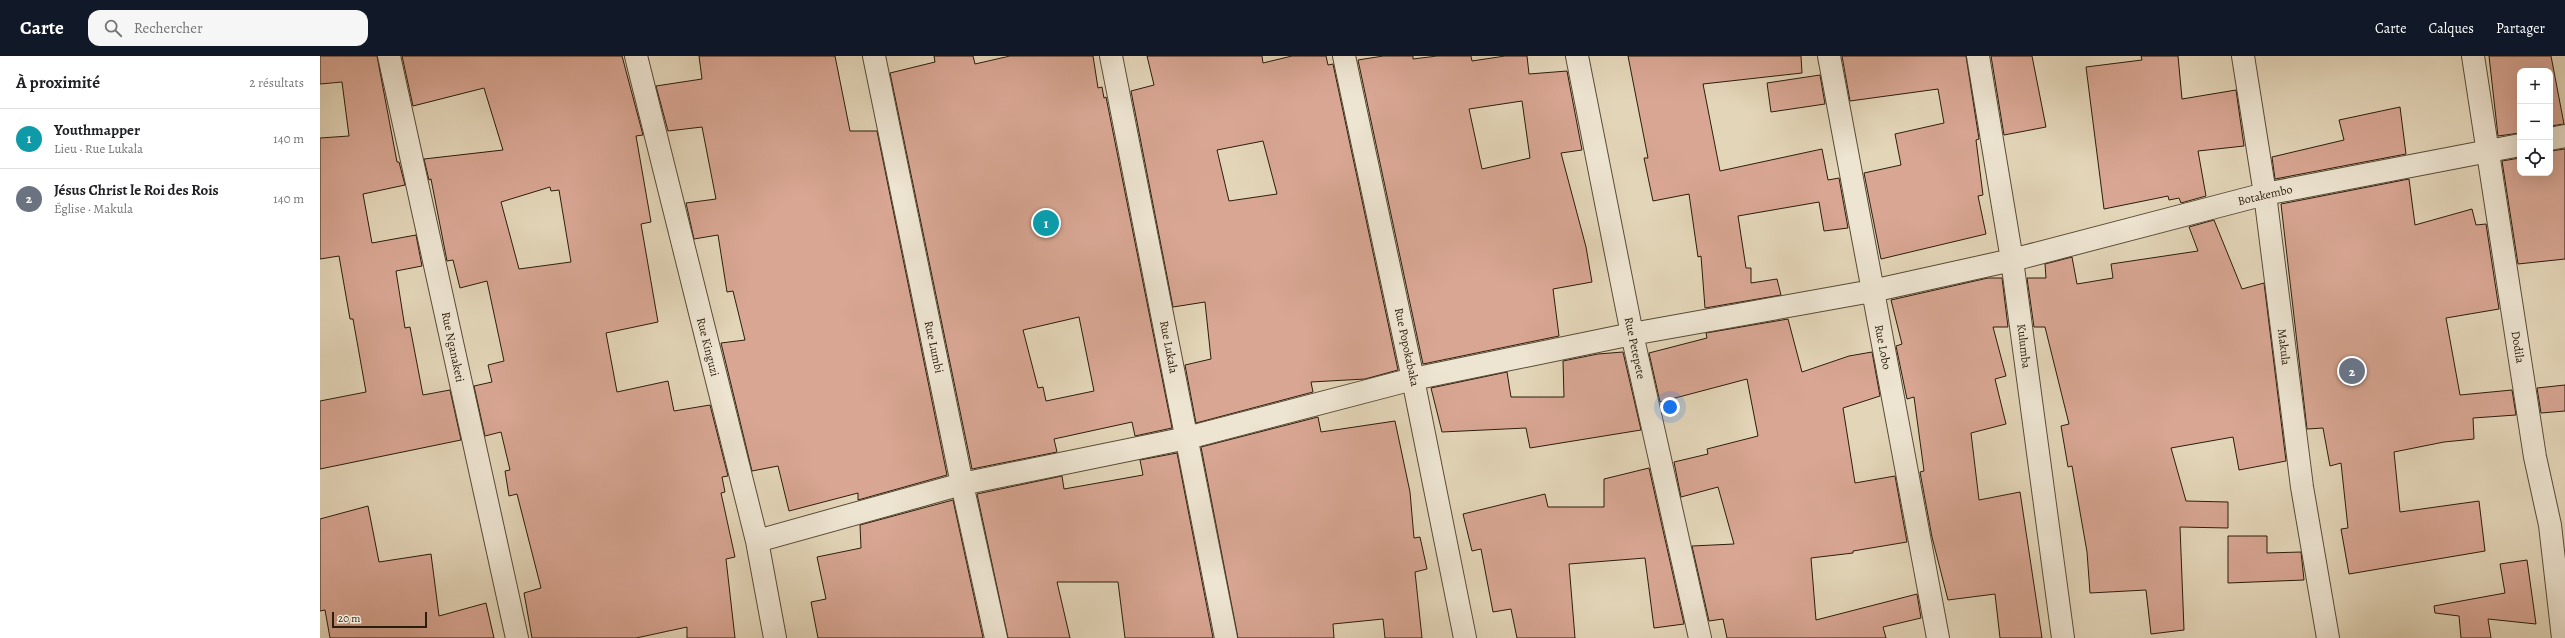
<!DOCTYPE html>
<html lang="fr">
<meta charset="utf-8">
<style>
:root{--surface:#fff;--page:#f6f6f6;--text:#202124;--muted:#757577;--line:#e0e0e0;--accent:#111827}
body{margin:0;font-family:Alegreya,serif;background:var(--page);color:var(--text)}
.controls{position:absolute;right:12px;top:12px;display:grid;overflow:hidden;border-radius:8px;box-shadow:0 4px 16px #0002}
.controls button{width:36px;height:36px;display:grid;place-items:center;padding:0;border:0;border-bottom:1px solid var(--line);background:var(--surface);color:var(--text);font:20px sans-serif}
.scale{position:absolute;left:12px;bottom:10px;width:95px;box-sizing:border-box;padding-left:4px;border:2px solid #2b1d0b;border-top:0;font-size:11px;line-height:14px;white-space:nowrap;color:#2b1d0b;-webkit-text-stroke:3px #ede4d1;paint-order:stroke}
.you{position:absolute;left:1350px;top:351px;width:14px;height:14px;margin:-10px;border:3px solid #fff;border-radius:50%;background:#1a73e8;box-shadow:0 0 0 6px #1a73e833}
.badge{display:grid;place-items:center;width:26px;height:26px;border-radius:50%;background:var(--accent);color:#fff;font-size:13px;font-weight:700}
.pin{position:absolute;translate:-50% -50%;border:2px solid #fff;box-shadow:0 1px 4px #0006}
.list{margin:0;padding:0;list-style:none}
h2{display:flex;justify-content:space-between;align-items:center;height:52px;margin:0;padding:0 16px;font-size:17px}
h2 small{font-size:13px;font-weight:400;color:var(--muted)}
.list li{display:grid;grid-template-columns:26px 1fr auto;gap:12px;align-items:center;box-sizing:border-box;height:60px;padding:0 16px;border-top:1px solid var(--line)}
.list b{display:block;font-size:15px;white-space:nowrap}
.list p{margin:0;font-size:13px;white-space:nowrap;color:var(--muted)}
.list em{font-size:13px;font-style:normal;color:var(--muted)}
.icon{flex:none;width:22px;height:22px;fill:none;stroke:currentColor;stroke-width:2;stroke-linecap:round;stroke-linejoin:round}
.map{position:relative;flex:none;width:2245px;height:582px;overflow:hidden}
header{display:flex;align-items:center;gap:24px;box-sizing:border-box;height:56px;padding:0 20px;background:var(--accent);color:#fff}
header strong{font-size:19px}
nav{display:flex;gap:22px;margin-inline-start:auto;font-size:14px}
.search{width:280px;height:36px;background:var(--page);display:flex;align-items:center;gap:10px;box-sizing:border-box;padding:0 14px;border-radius:12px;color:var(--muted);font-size:15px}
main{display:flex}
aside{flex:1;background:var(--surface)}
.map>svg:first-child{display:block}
.building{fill:#d8a693;stroke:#2b1d0b;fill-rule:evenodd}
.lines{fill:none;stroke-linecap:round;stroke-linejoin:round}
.minor-casing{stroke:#594b36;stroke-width:24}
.minor{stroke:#ede4d1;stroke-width:22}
.labels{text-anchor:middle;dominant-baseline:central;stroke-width:3;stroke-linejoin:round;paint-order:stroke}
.street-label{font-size:12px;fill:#2b1d0b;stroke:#ede4d1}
</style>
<header>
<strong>Carte</strong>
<div class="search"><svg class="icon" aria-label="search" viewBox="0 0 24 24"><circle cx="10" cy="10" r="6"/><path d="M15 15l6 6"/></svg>Rechercher</div>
<nav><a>Carte</a><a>Calques</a><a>Partager</a></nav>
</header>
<main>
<aside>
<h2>À proximité<small>2 résultats</small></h2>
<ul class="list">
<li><span class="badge" style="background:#0f9aa8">1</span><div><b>Youthmapper</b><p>Lieu · Rue Lukala</p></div><em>140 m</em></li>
<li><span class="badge" style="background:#6b7280">2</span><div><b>Jésus Christ le Roi des Rois</b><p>Église · Makula</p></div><em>140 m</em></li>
</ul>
</aside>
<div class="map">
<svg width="2245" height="582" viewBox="0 0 2245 582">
<rect width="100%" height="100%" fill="#e3d5b8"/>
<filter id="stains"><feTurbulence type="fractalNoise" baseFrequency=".005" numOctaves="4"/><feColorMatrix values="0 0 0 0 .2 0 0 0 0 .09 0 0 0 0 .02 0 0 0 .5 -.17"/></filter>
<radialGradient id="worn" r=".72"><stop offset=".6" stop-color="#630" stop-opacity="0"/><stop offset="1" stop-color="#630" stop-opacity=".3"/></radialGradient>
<path class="building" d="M0 0H57L77 106H79L85 129 43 138 52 187 96 179 102 210 76 215 85 272 90 271 103 339 130 334 141 384 0 413V345L46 336 33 263H30L19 200 0 203V82L29 80 22 26 0 28Z
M82 0H302L323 79 316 80 331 166 321 168 338 266 286 277 297 336 348 325 354 355 390 349 408 420 402 421 405 436 401 437 415 501 406 503 415 582H367V571L316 582H212L204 537 221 532 197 438 189 440 185 415 190 414 181 376 165 380 154 330 172 326 168 309 184 305 167 225 140 232 133 204 127 205 111 123 109 124 104 103 183 94 164 32 93 50ZM230 131 231 135 239 134 251 206 199 213 181 146Z
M379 0H515L530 75H557L627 419 538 444V437L469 455 458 410 432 415 401 287 425 284 413 235 407 236 398 179 374 183 366 147 396 143 382 71 348 75 336 30 382 23Z
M614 0H653L655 8 690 0H773L778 32 782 31 784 42 786 41 852 372 815 380 812 366 734 383 737 396 652 413 570 17 615 6ZM759 261 774 335 726 345 723 331 718 332 703 274Z
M827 0H942L943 7 972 0H1006L1008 9 1013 8 1078 314 1045 323 991 326 993 336 876 367 865 309 891 303 885 246 853 251 811 35 834 29ZM943 85 957 138 909 145 897 94Z
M1063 0H1093V3L1117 0H1151L1152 5 1185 0H1207L1209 18 1247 15 1262 94 1241 97 1266 191 1272 226 1233 233 1239 280 1103 308 1038 4ZM1202 45 1210 102 1162 113 1149 53Z
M1308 0H1481L1482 17 1383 28 1400 115 1502 93 1508 124 1519 122 1528 172 1504 175 1499 146 1418 160 1426 212H1431V227L1457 223 1461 239 1385 252 1381 200 1378 201 1369 138 1333 145 1324 102H1328Z
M1522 0H1646L1659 83 1656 84 1663 139 1658 140 1666 178 1561 203 1544 117 1581 109 1575 78 1624 67 1618 33 1530 45Z
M1671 0H1712L1726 71 1684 79Z
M1821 0H1858L1862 43 1916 34 1924 90 1878 95 1886 140 1861 147 1859 142 1849 144 1848 140 1784 153 1766 11 1822 4Z
M2169 0H2231L2244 68 2230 70V15H2200V77L2178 80Z
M1500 19 1505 48 1451 56 1447 27Z
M2080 51 2086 98 1955 123 1952 101 2024 84 2019 64Z
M2245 93V203L2198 208 2182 105 2200 102V117H2230V95Z
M2089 123 2095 169 2152 153 2156 169 2166 168 2179 253 2126 262 2140 339 2192 334 2196 359 2153 362 2154 383 2124 386 2074 396 2080 456 2159 445 2165 495 2029 518 2021 473 2028 472 2021 407 2010 410 2003 372 1987 373 1961 148Z
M1894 164 1922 233 1944 227 1966 405 1919 414 1913 381 1851 392 1866 445 1908 446V472L1860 471 1864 574 1831 578 1826 534 1770 537 1767 496 1752 410 1748 411 1741 370 1749 368 1725 271H1714L1707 222H1726L1725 208 1752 201 1757 228 1793 222 1791 208 1878 195 1869 171Z
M1668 222H1682L1688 271H1673L1686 320 1675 323 1686 368 1651 377 1659 444 1700 436 1722 582H1680L1675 538 1628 544 1612 481 1600 416 1604 415 1594 341 1587 343 1576 290 1582 288 1571 244Z
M1468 263 1482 316 1529 300 1552 296 1560 340 1523 352 1535 427 1575 420 1587 486 1533 495V497L1491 502 1496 564 1597 538 1601 562 1563 571 1566 582H1407L1403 563 1389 565 1372 490 1414 488 1398 431 1361 441 1354 406 1388 398 1387 393 1438 380 1427 323 1340 346 1329 297 1387 282 1386 277Z
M1303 296 1321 374 1210 392 1206 372 1122 376 1111 332 1187 316 1191 341H1244L1243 305 1278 298Z
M2245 329V355L2221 357 2217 332Z
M998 361 1001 376 1075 365 1090 436 1094 482 1100 481 1107 513 1095 516 1102 582H1065L1063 563 1013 568 1014 582H918L881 391Z
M857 397 893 582H805L798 526H737L750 582H688L657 438 742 420 744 433 823 419 820 404Z
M1329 412 1364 568 1334 572 1325 502 1249 508 1255 582H1197L1191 553 1173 556 1161 493 1152 495 1143 458 1225 438 1228 451H1284V423Z
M633 444 663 582H498L491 546 506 543 497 501 541 492 540 469Z
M48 450 59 506 111 498 119 560 166 547 174 582H10L5 554 0 555V463Z
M1908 480H1947V497L1981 496 1984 524 1908 527Z
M2207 504 2216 568 2168 563 2171 582H2141L2139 560 2115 557 2114 550 2185 537 2180 508Z"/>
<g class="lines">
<defs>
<path id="minor" d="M69 0 197 582
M316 0 437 485 455 582
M554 0 642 428 676 582
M791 0 906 582
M1024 0 1093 323 1145 582
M1257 0 1312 278 1380 582
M1509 0 1618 582
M1658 0 1692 204 1743 582
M1923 0 1945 138 1982 431 2008 582
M2153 0 2215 401 2230 469 2243 582
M2230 83 2245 80
M437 485 642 428 867 382 1093 323 1312 278 1552 235 1692 204 1945 138 2200 89"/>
</defs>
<use href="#minor" class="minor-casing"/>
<use href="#minor" class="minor"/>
</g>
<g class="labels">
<g class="street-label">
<text transform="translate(1945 139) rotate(-13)">Botakembo</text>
<text transform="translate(1704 290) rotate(83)">Kulumba</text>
<text transform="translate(133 291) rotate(78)">Rue Nganaketi</text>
<text transform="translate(388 291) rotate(76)">Rue Kinguzi</text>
<text transform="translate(614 291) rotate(78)">Rue Lumbi</text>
<text transform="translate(849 291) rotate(79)">Rue Lukala</text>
<text transform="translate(1087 291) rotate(78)">Rue Popokabaka</text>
<text transform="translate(1563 291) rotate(79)">Rue Lobo</text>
<text transform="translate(1964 291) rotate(83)">Makula</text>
<text transform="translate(2198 291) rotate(81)">Dodila</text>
<text transform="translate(1315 292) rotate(78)">Rue Petepete</text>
</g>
</g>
<rect width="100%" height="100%" filter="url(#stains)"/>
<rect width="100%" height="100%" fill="url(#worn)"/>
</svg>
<div class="controls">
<button>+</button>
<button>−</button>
<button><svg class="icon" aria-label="locate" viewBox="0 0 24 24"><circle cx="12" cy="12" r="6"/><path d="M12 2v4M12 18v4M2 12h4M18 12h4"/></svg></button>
</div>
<div class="scale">20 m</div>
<div class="you"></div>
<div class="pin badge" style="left:726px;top:167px;background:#0f9aa8">1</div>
<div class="pin badge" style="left:2032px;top:315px;background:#6b7280">2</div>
</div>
</main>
